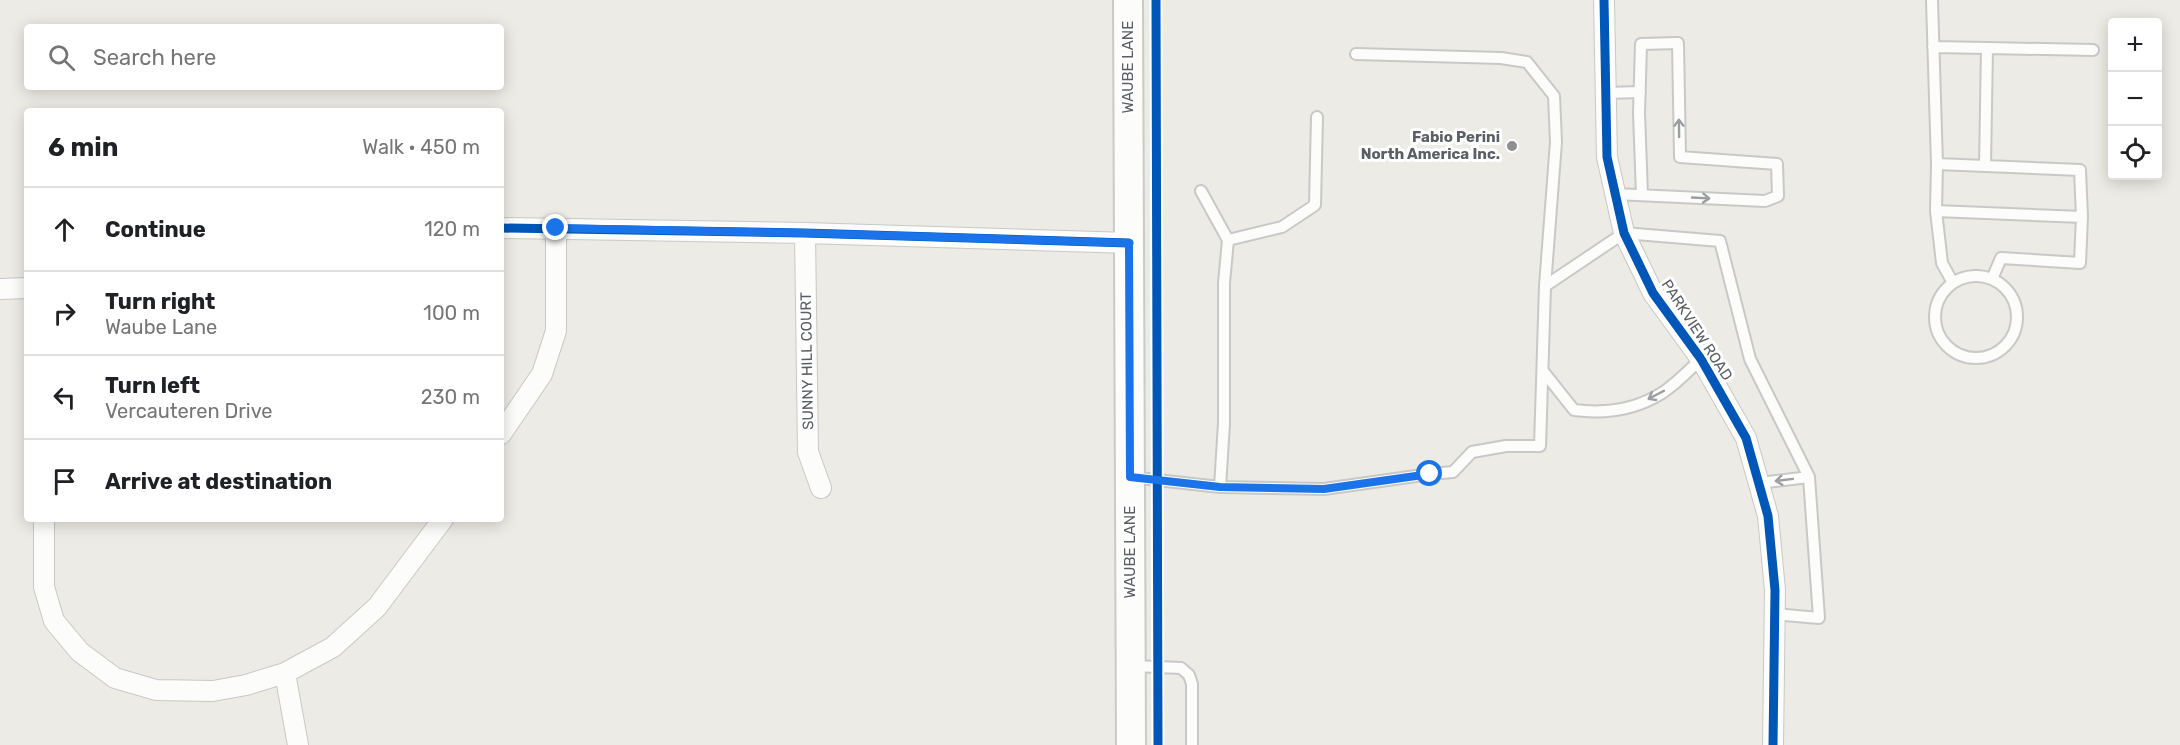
<!DOCTYPE html>
<meta charset="utf-8">
<style>
:root{--surface:#fff;--page:#f2f2f2;--text:#202124;--muted:#757577;--line:#e0e0e0}
body{margin:0;font-family:Rubik,sans-serif;background:var(--page);color:var(--text)}
.controls{position:absolute;right:18px;top:18px;display:grid;overflow:hidden;border-radius:6px;box-shadow:0 3px 15px #0003}
.controls button{width:54px;height:54px;display:grid;place-items:center;padding:0;border:0;border-bottom:2px solid var(--line);background:var(--surface);color:var(--text);font:30px sans-serif}
.stop{position:absolute;width:18px;height:18px;margin:-14px;border:4px solid #1a73e8;border-radius:50%;background:#fff}
.stop.end{background:#1a73e8;border-color:#fff;box-shadow:0 2px 6px #0008}
.list{margin:0;padding:0;list-style:none}
h2{display:flex;justify-content:space-between;align-items:center;height:78px;margin:0;padding:0 24px;font-size:26px}
h2 small{font-size:20px;font-weight:400;color:var(--muted)}
.list li{display:grid;grid-template-columns:39px 1fr auto;gap:18px;align-items:center;box-sizing:border-box;height:84px;padding:0 24px;border-top:2px solid var(--line)}
.list b{display:block;font-size:22px;white-space:nowrap}
.list p{margin:0;font-size:20px;white-space:nowrap;color:var(--muted)}
.list em{font-size:20px;font-style:normal;color:var(--muted)}
.icon{flex:none;width:33px;height:33px;fill:none;stroke:currentColor;stroke-width:2;stroke-linecap:round;stroke-linejoin:round}
.map{position:relative;flex:none;width:2180px;height:745px;overflow:hidden}
.search{position:absolute;background:var(--surface);box-shadow:0 3px 15px #0003;left:24px;top:24px;width:480px;height:66px;display:flex;align-items:center;gap:15px;box-sizing:border-box;padding:0 21px;border-radius:6px;color:var(--muted);font-size:22px}
.panel{position:absolute;background:var(--surface);box-shadow:0 3px 15px #0003;left:24px;top:108px;width:480px;height:414px;border-radius:6px}
.map>svg:first-child{display:block}
.lines{fill:none;stroke-linecap:round;stroke-linejoin:round}
.service-casing{stroke:#c8c9c7;stroke-width:14}
.minor-casing{stroke:#c8c9c7;stroke-width:22}
.secondary-casing{stroke:#c9cac9;stroke-width:32}
.service{stroke:#fcfcfb;stroke-width:10}
.minor{stroke:#fcfcfb;stroke-width:20}
.secondary{stroke:#fcfcfb;stroke-width:28}
.cycleway-casing{stroke:#fff;stroke-width:13}
.cycleway{stroke:#0057b8;stroke-width:9}
.oneway{stroke:#9b9da0}
.route{stroke:#1a73e8;stroke-width:8}
.poi-dot{fill:#8e8f91;stroke:#fff;stroke-width:2}
.labels{text-anchor:middle;dominant-baseline:central;stroke-width:6;stroke-linejoin:round;paint-order:stroke}
.street-label{font-size:15px;fill:#5b5e64;stroke:#fff}
.poi-label{font-size:15px;font-weight:bold;fill:#5b5e64;stroke:#fff;text-anchor:end}
</style>
<div class="map">
<svg width="2180" height="745" viewBox="0 0 2180 745">
<rect width="100%" height="100%" fill="#ecebe5"/>
<g class="lines">
<defs>
<path id="service" d="M1932 0 1937 164 1936 211 1942 263 1953 283
M1933 47 1987 48 1985 166
M1987 48 2093 50
M1606 93 1640 92
M1937 164 2080 170 2082 217
M1201 191 1228 240 1224 283V423L1220 487
M1615 194 1765 201 1778 196 1777 164 1680 157 1678 43 1641 44 1639 113 1642 195
M1936 211 2082 217 2080 263 2001 258 1992 279
M1228 240 1282 227 1315 205 1317 117
M1935 317a41 41 0 1 1 82 0a41 41 0 1 1-82 0Z
M1545 286 1624 233 1720 241 1750 359 1809 477 1819 618 1774 614
M1543 371 1574 410C1605 414 1635 410 1662 393 1676 384 1689 370 1701 359
M1130 477 1220 487 1324 489 1430 474 1453 472 1472 452 1506 446H1540L1545 286 1556 142 1554 96 1527 62 1501 58 1356 54
M1759 483 1809 477
M1133 666 1181 668 1189 675 1192 684V745"/>
<path id="minor" d="M1604 0 1607 157 1624 233 1653 293 1701 359 1746 438 1768 516 1775 590 1773 745
M501 228 805 233 1129 243
M805 233 808 452 821 488
M0 289 27 288
M501 434 542 374 556 331V228
M44 519V587L54 621 80 652 115 678 156 690 213 691 246 685 285 673 333 647 377 607 443 519
M285 673 298 745"/>
<path id="secondary" d="M1128 0 1131 745"/>
</defs>
<use href="#service" class="service-casing"/>
<use href="#minor" class="minor-casing"/>
<use href="#secondary" class="secondary-casing"/>
<use href="#service" class="service"/>
<use href="#minor" class="minor"/>
<use href="#secondary" class="secondary"/>
<defs>
<path id="cycleway" d="M1156 0 1158 745
M1604 0 1607 157 1624 233 1653 293 1701 359 1746 438 1768 516 1775 590 1773 745
M501 228 805 233 1129 243"/>
</defs>
<use href="#cycleway" class="cycleway-casing"/>
<use href="#cycleway" class="cycleway"/>
</g>
<defs><path id="oneway-shaft" d="M-6 0H5M1.5-3L5.5 0L1.5 3" fill="none" stroke-width="1.6" stroke-linecap="round" stroke-linejoin="round" transform="scale(1.5)"/></defs>
<g class="oneway">
<use href="#oneway-shaft" transform="translate(1679 128) rotate(-91)"/>
<use href="#oneway-shaft" transform="translate(1701 198) rotate(3)"/>
<use href="#oneway-shaft" transform="translate(1656 395) rotate(152)"/>
<use href="#oneway-shaft" transform="translate(1784 480) rotate(173)"/>
</g>
<g class="lines">
<path class="route" d="M556 228 805 233 1129 243 1130 477 1220 487 1324 489 1430 474"/>
</g>
<circle class="poi-dot" cx="1512" cy="146" r="6"/>
<g class="labels">
<g class="street-label">
<text transform="translate(1128 67) rotate(-90)">WAUBE LANE</text>
<text transform="translate(1697 330) rotate(57)">PARKVIEW ROAD</text>
<text transform="translate(807 361) rotate(-91)">SUNNY HILL COURT</text>
<text transform="translate(1130 552) rotate(-90)">WAUBE LANE</text>
</g>
<g class="poi-label">
<text x="1500" y="137">Fabio Perini<tspan x="1500" dy="17">North America Inc.</tspan></text>
</g>
</g>
</svg>
<div class="controls">
<button>+</button>
<button>−</button>
<button><svg class="icon" aria-label="locate" viewBox="0 0 24 24"><circle cx="12" cy="12" r="6"/><path d="M12 2v4M12 18v4M2 12h4M18 12h4"/></svg></button>
</div>
<div class="stop" style="left:1430px;top:474px"></div>
<div class="stop end" style="left:556px;top:228px"></div>
<div class="search"><svg class="icon" aria-label="search" viewBox="0 0 24 24"><circle cx="10" cy="10" r="6"/><path d="M15 15l6 6"/></svg>Search here</div>
<section class="panel">
<h2>6 min<small>Walk · 450 m</small></h2>
<ul class="list">
<li><svg class="icon" aria-label="ahead" viewBox="0 0 24 24"><path d="M12 20V5M6 11l6-6 6 6"/></svg><div><b>Continue</b></div><em>120 m</em></li>
<li><svg class="icon" aria-label="right" viewBox="0 0 24 24"><path d="M7 20v-9h11M14 6l5 5-5 5"/></svg><div><b>Turn right</b><p>Waube Lane</p></div><em>100 m</em></li>
<li><svg class="icon" aria-label="left" viewBox="0 0 24 24"><path d="M17 20v-9H6M10 6l-5 5 5 5"/></svg><div><b>Turn left</b><p>Vercauteren Drive</p></div><em>230 m</em></li>
<li><svg class="icon" aria-label="arrive" viewBox="0 0 24 24"><path d="M6 21V4h12l-3 4 3 4H6"/></svg><div><b>Arrive at destination</b></div></li>
</ul>
</section>
</div>
